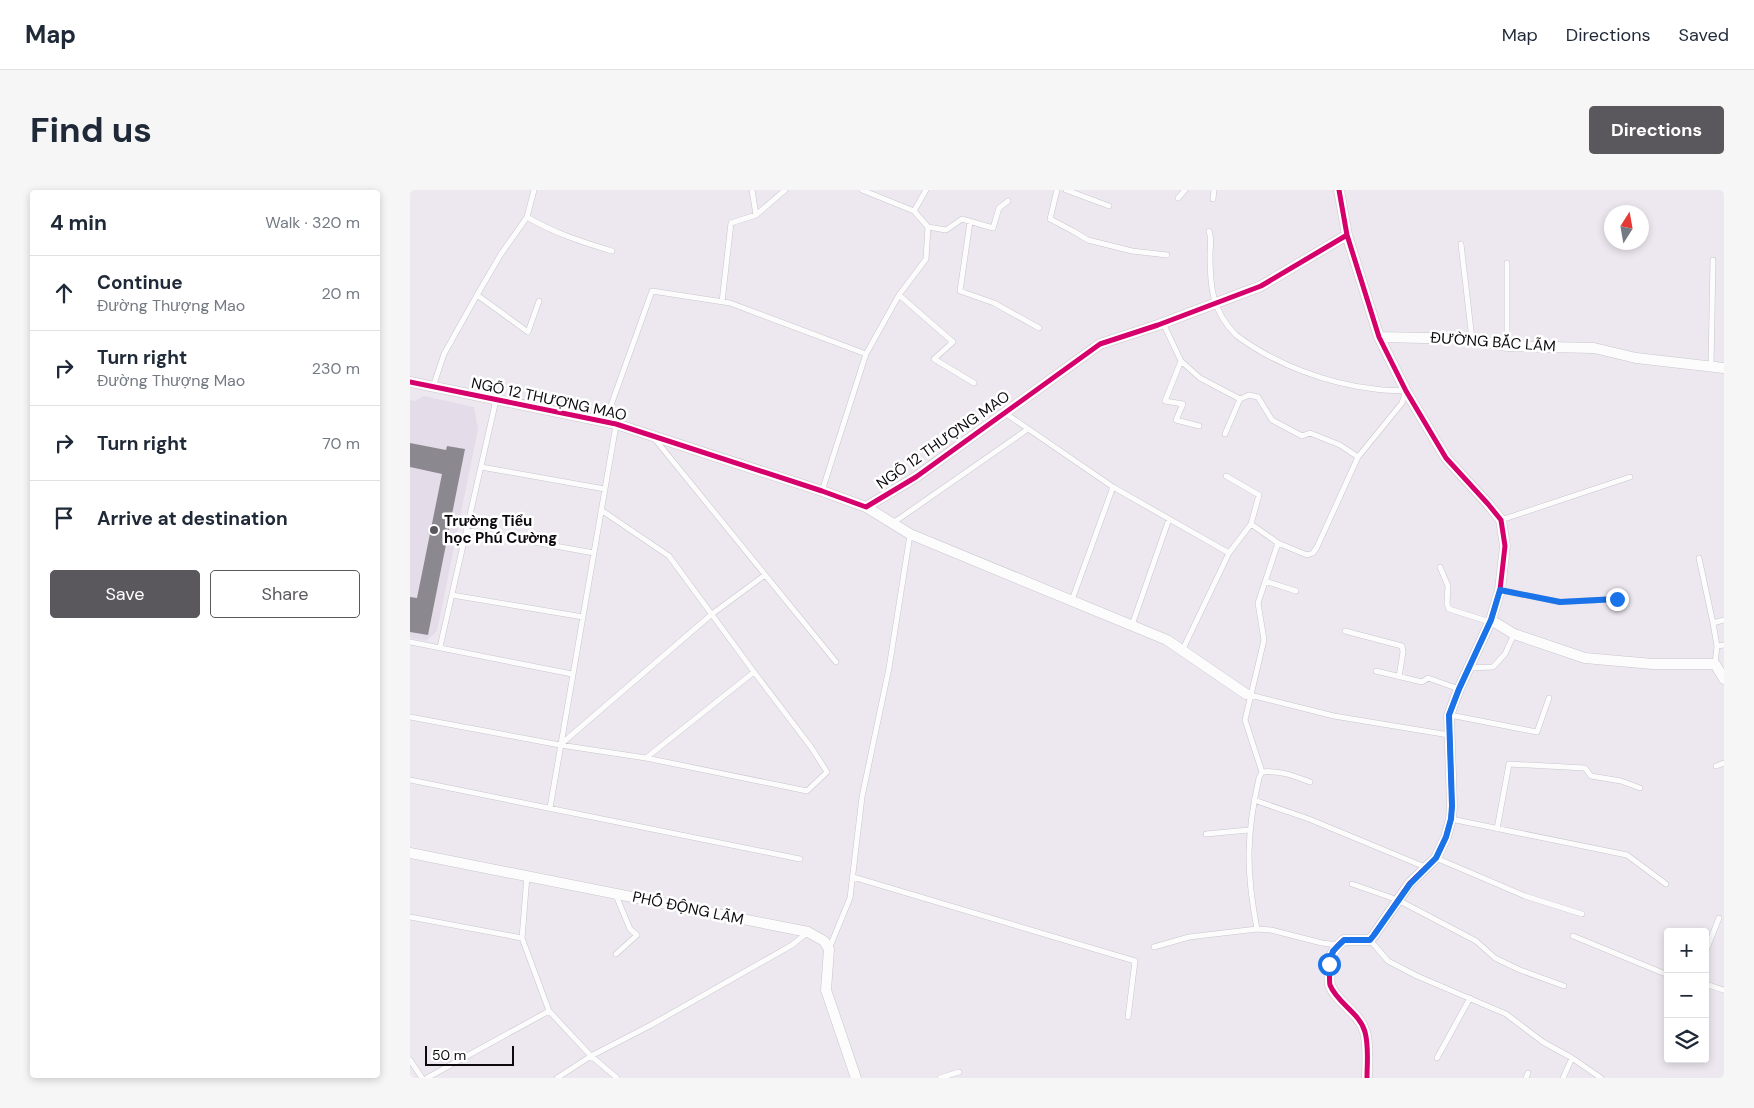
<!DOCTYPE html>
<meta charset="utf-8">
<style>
:root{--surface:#fff;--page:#f6f6f7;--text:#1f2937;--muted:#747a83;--line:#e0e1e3;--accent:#5b585d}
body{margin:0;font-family:"DM Sans",sans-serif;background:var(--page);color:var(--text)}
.controls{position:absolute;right:15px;bottom:15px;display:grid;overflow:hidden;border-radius:5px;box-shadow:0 2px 8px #0003}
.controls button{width:45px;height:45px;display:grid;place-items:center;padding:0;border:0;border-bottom:1px solid var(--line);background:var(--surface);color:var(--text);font:25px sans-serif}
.compass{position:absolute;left:1194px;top:15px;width:45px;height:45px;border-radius:50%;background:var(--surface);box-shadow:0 2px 8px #0003;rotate:11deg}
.scale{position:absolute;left:15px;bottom:12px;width:89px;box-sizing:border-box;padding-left:5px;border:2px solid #0d0a0e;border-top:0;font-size:14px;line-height:18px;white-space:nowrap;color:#0d0a0e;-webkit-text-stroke:4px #fff;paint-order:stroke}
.stop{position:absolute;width:15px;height:15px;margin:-11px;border:4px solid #1a73e8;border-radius:50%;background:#fff}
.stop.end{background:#1a73e8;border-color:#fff;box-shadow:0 1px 5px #0008}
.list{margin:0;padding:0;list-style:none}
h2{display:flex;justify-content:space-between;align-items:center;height:65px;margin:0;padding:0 20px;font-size:21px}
h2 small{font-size:16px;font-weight:400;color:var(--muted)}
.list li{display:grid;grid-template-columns:32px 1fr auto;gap:15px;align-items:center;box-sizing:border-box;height:75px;padding:0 20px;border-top:1px solid var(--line)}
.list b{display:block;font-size:19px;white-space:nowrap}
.list p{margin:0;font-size:16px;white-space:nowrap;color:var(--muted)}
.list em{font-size:16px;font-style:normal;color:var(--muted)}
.actions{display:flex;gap:10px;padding:15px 20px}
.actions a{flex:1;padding:11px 0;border:1px solid var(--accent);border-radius:5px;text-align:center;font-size:18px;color:var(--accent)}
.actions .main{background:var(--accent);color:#fff}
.icon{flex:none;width:28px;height:28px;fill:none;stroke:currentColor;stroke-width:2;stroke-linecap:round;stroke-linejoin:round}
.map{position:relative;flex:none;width:1314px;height:888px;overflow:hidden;border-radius:5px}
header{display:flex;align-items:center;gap:30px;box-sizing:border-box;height:70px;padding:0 25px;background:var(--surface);border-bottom:1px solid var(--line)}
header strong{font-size:24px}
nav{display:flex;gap:28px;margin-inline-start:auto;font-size:18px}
.intro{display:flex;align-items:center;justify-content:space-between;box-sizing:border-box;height:120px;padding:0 30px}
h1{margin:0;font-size:35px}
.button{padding:12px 22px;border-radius:5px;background:var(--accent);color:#fff;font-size:18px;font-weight:700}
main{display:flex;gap:30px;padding:0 30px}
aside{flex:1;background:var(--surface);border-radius:5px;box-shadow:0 2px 8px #0003}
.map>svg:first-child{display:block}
.built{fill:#e5dcea}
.building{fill:#8b898f}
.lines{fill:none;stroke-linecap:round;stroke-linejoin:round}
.lane-casing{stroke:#c9c5cb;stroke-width:6}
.street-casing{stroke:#c9c5cb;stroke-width:11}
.lane{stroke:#fcfcfd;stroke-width:5}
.street{stroke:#fcfcfd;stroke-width:10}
.cycleway-casing{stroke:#fff;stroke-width:8}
.cycleway{stroke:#d6006c;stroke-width:5}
.route{stroke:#1a73e8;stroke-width:6}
.poi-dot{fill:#5b585d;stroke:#fff;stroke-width:2}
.labels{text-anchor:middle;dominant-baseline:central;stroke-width:5;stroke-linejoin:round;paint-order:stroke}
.street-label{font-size:15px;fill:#0d0a0e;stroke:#fff}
.poi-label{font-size:15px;font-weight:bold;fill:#0d0a0e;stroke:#fff;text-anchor:start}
</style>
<header>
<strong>Map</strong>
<nav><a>Map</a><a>Directions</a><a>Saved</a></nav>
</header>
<div class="intro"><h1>Find us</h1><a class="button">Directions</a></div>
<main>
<aside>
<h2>4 min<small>Walk · 320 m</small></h2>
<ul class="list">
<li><svg class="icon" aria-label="ahead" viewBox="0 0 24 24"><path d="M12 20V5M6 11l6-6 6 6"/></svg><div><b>Continue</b><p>Đường Thượng Mao</p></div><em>20 m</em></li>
<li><svg class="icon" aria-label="right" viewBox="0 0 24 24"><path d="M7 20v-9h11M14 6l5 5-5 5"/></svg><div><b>Turn right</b><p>Đường Thượng Mao</p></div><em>230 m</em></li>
<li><svg class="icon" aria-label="right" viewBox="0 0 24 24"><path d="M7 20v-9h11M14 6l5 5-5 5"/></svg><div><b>Turn right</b></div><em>70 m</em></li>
<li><svg class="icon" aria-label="arrive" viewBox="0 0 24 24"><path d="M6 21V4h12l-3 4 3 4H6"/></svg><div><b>Arrive at destination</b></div></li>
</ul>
<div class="actions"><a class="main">Save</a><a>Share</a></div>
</aside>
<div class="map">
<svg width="1314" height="888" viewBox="0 0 1314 888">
<rect width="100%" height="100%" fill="#ede8f0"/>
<path class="built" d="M14 206 64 217 68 239 27 441 16 451 0 448V210L5 211Z"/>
<path class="building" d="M0 253 36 260 37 256 55 259 18 445 0 442V407L7 408 32 284 0 277Z"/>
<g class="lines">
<defs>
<path id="lane" d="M647 0 640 29 663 41 678 50 722 61 757 65
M656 0 699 16
M768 8 775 0
M803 9 804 0
M504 21 516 0
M346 25 375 0
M117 27C144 43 172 52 202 61
M560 32 550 101 584 113 629 138
M518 37 536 40 552 29 583 38 589 18 598 11
M799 41C802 49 800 57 800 65 800 97 802 121 826 145 864 174 918 194 965 199 976 201 986 200 996 201L992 213 948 267 907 357 903 363 897 365 868 353 841 334 849 305 816 286
M1051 54 1062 149
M1097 73V156
M67 105 118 142 129 111
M489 105 543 152 524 169 564 193
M312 112 321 33 346 25 342 0
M753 133 771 171 790 188 830 209 839 205 848 207 862 230 892 246 900 243 930 255 948 267
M771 171 755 211 773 214 766 230 789 236
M1301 176 1303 70
M23 197 34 164 67 105 91 64 117 27 124 0
M595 223 703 297 819 363
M195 232 242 101 320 113 456 164
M815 244 830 209
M244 248 426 472
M71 277 195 299
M412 301 456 164 489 105 516 69 518 37 504 21 452 0
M1091 330 1220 287
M483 333 618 239
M56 340 184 363
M1289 368 1303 433
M1030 377 1038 396 1037 414 1039 419 1080 432
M855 391 886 401
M1090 400 1150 412 1207 409
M42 405 173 427
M662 410 703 297
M722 435 759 329
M935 441 992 456 993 462 989 487
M0 452 162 484
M1307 456 1303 433 1314 430
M30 457 86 210
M772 461 819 363 841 334
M1305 474 1307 456 1314 455
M1058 478 1083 477 1095 464 1104 444
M966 481 1012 492 1018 488 1049 499
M840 505 924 526 1039 545
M1040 525 1127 542 1139 508
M0 527 150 555 236 568 397 601 417 582 401 557 344 482 259 366 191 320
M150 555 302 424 355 385
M236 568 344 482
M1306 576 1314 573
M852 582 835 530 854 450 848 413 868 353
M0 590 390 669
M844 610 899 629 1015 677
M140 618 206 235
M1041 629 1217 665 1256 694
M1087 639 1099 574 1175 578 1181 586 1211 591 1230 598
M796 644 839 640
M1026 668 1115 706 1172 724
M117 686 112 748 139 821 181 866 207 888
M443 687 725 771 718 827
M942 694 988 710 1066 751 1085 768 1110 780 1154 796
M205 703 220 739 227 745 206 764
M0 727 112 748
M847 739C836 682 836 645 849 588L852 582C870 580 884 586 900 592
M1163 746 1258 785
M960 750 978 771 1007 786 1096 824 1133 852 1162 868 1191 888
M744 757 779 747 847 739 861 740 912 753 928 755
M419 759 440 708 452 607 479 478 500 345
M1295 763 1309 728
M1295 794 1314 800
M1027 868 1060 808
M0 870 12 888
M17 888 139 821
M147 888 181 866 241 835 382 755 397 743
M530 888 549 882
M1116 888 1118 883
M1153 888 1162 868"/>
<path id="street" d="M929 0 937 45 969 147 996 201 1036 268 1078 314 1091 330 1095 356 1090 400 1081 430 1049 499 1039 525 1042 616 1041 629 1036 647 1026 668 1000 693 964 745 960 750H934C924 758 919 766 919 780 920 784 919 791 920 795 927 813 950 823 955 842 959 856 957 873 957 888
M969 147 1062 149 1097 156 1184 158 1226 168 1314 178
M0 192 206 234 412 301 456 317 506 287 690 154 748 135 851 96 937 45
M456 317 500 344 757 450 836 504 840 505
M1081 430 1104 444 1175 468 1243 474H1305L1314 489
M0 663 398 742 414 751 419 759 416 800 446 888"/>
</defs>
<use href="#lane" class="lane-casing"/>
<use href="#street" class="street-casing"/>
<use href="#lane" class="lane"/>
<use href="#street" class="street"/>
<defs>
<path id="cycleway" d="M929 0 937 45 969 147 996 201 1036 268 1078 314 1091 330 1095 356 1090 400 1081 430 1049 499 1039 525 1042 616 1041 629 1036 647 1026 668 1000 693 964 745 960 750H934C924 758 919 766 919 780 920 784 919 791 920 795 927 813 950 823 955 842 959 856 957 873 957 888
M0 192 206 234 412 301 456 317 506 287 690 154 748 135 851 96 937 45"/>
</defs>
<use href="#cycleway" class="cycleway-casing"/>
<use href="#cycleway" class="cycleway"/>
</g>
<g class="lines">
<path class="route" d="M919 774 923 761 934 750H960L964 745 1000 694 1026 668 1036 647 1041 629 1042 616 1039 525 1049 499 1081 430 1090 400 1150 412 1207 409"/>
</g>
<circle class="poi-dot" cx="24" cy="340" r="5"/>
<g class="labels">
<g class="street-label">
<text transform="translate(1083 152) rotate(4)">ĐƯỜNG BẮC LÃM</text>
<text transform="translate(139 209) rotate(12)">NGÕ 12 THƯỢNG MAO</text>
<text transform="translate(533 250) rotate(-35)">NGÕ 12 THƯỢNG MAO</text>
<text transform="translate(278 718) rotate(12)">PHỐ ĐỘNG LÃM</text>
</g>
<g class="poi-label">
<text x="34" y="331">Trường Tiểu<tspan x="34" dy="17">học Phú Cường</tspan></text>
</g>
</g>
</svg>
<div class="controls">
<button>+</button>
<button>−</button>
<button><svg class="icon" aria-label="layers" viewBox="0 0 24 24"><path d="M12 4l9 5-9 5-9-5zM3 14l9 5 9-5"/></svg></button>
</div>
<svg class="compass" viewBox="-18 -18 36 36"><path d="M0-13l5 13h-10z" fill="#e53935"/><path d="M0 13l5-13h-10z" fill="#747a83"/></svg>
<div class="scale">50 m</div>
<div class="stop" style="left:919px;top:774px"></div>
<div class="stop end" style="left:1207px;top:409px"></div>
</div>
</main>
